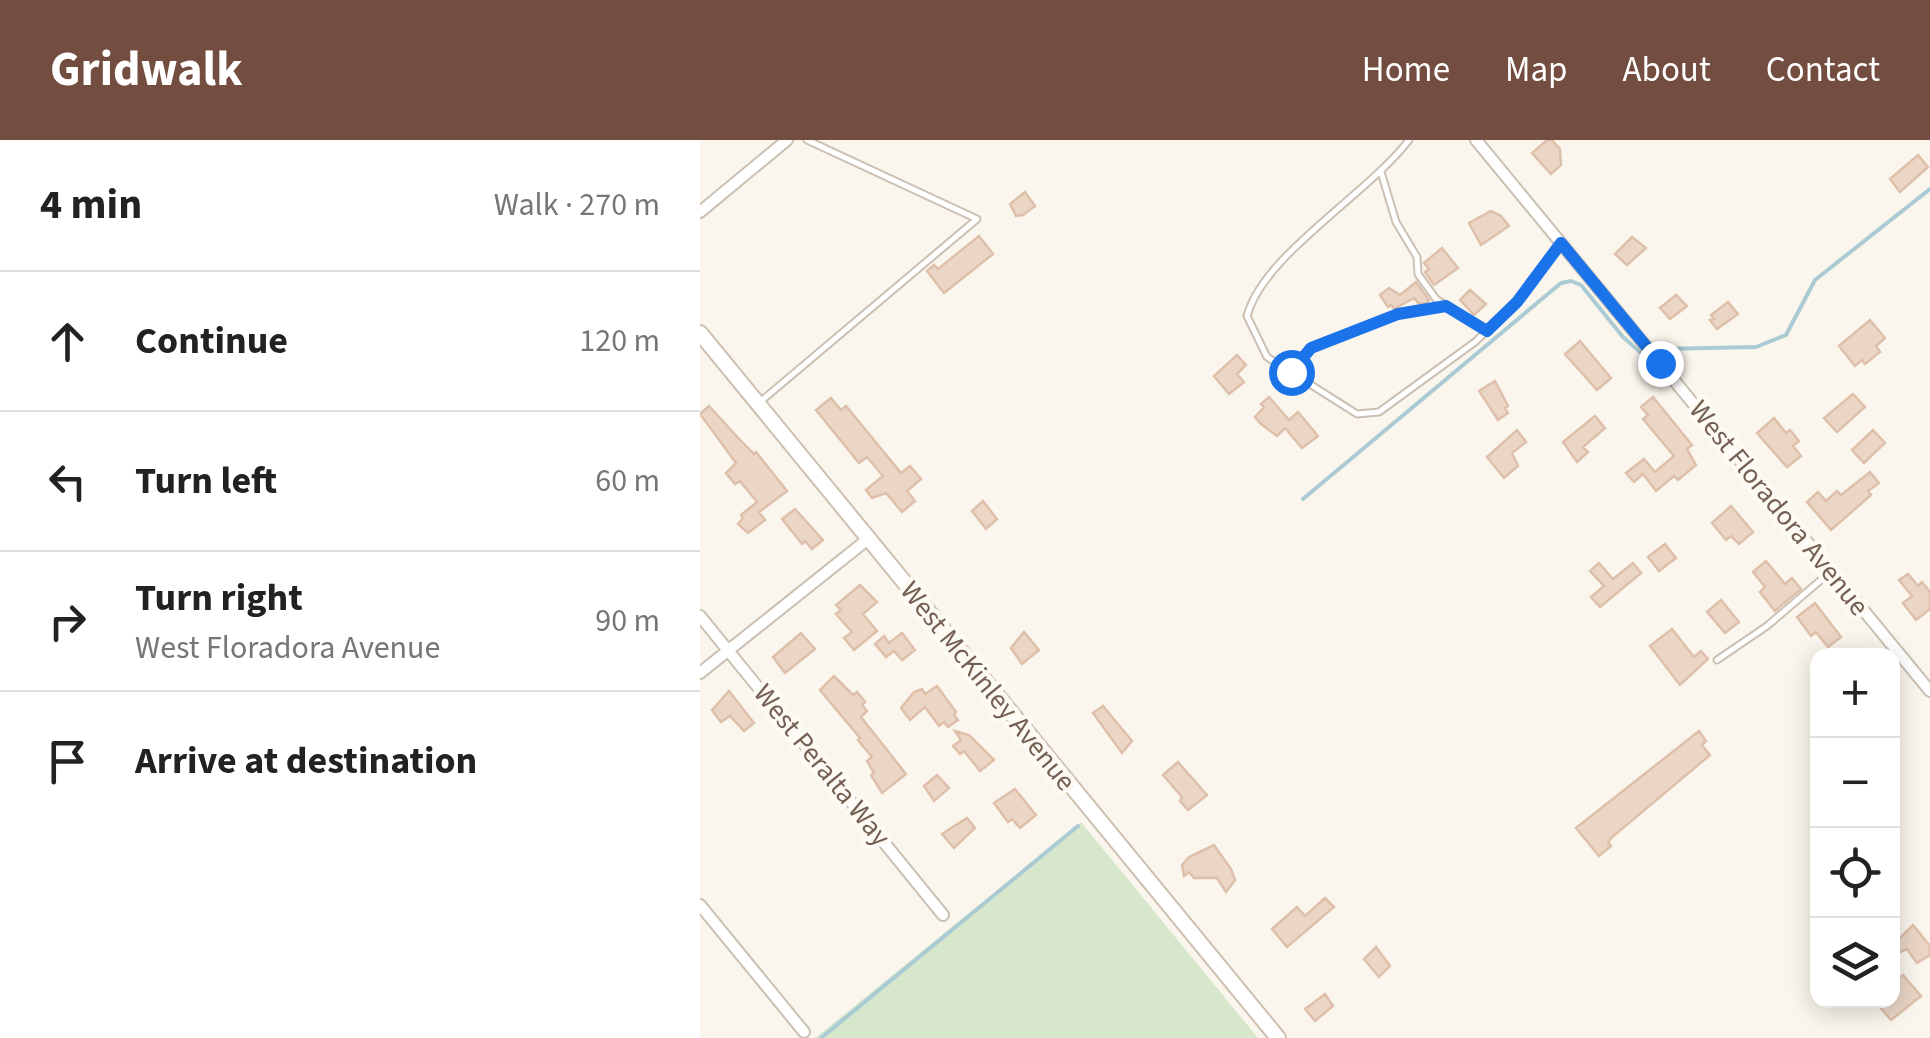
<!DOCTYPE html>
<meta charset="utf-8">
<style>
:root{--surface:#fff;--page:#f6f6f6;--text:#222;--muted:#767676;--line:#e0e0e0;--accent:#734d3f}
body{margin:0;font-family:"Source Sans 3",sans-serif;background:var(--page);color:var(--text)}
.controls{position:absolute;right:30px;bottom:30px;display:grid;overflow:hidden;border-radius:20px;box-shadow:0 5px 25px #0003}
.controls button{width:90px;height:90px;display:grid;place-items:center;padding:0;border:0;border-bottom:2px solid var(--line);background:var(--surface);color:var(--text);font:50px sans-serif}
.stop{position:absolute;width:30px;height:30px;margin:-22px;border:8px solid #1a73e8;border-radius:50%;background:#fff}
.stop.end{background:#1a73e8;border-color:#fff;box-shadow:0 2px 10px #0008}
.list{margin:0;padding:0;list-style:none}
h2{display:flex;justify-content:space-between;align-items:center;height:130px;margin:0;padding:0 40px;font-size:42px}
h2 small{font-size:32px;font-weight:400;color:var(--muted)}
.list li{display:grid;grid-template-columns:65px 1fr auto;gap:30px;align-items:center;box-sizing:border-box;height:140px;padding:0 40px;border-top:2px solid var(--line)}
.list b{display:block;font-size:38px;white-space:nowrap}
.list p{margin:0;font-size:32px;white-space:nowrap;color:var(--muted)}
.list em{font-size:32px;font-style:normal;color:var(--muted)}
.icon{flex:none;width:55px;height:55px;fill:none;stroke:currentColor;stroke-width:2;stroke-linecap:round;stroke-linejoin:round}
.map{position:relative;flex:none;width:1230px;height:898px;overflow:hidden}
header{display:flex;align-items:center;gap:60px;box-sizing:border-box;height:140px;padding:0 50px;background:var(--accent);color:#fff}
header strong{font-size:48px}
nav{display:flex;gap:55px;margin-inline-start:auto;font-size:35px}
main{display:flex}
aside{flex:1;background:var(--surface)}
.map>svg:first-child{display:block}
.green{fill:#d6e7cc}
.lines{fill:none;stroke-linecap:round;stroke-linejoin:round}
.stream{stroke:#aacbd3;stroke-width:4}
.building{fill:#ebd6c6;stroke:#dec0aa;stroke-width:2.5}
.lane-casing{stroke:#ccbfb3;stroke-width:9}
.street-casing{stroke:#ccbfb3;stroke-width:14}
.secondary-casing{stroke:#cec0b1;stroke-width:18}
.lane{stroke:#fff;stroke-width:5}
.street{stroke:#fff;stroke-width:10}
.secondary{stroke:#fff;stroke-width:14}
.route{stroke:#1a73e8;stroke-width:12}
.labels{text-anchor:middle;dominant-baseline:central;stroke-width:9;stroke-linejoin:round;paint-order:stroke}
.street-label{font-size:28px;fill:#745f52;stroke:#fdfaf3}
</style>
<header>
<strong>Gridwalk</strong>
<nav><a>Home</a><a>Map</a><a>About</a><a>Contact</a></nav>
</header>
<main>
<aside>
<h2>4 min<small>Walk · 270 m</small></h2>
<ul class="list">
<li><svg class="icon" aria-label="ahead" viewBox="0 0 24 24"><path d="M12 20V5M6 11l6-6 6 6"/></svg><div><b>Continue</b></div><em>120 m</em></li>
<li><svg class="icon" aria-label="left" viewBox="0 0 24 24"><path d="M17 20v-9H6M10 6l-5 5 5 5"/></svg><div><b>Turn left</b></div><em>60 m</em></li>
<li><svg class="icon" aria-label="right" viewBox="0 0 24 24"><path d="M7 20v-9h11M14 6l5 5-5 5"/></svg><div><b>Turn right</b><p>West Floradora Avenue</p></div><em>90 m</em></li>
<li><svg class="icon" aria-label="arrive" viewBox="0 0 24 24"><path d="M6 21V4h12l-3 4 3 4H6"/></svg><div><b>Arrive at destination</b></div></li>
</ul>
</aside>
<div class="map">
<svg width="1230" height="898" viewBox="0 0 1230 898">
<rect width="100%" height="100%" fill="#fbf6ed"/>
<path class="green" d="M381 682 558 898H115Z"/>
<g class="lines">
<path class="stream" d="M961 209 1056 207 1086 195 1115 140 1230 49
M603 359 861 143 871 141 881 145 923 197 940 212
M121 898 378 686"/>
</g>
<path class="building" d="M847 0H852L860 9 861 25 851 34 832 13Z
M1218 15 1228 27 1200 52 1190 39Z
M325 52 335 66 323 75 316 76 310 64Z
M791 71 801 76 809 86 781 105 769 83Z
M279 96 293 114 244 153 227 131 234 125 238 129Z
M932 97 946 108 927 125 915 114Z
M742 108 758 128 734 145 725 132 729 129 724 123Z
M716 142 729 160 726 163 719 164 714 158 694 169 691 165 688 167 680 155 689 148 700 155Z
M770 150 786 164 774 175 760 160Z
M976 155 987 166 970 179 960 168Z
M1028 162 1038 174 1017 189 1010 180 1014 179 1011 175Z
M1170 180 1185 198 1176 206 1180 212 1165 224 1162 220 1155 226 1139 206Z
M880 201 911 238 897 250 865 214Z
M537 215 546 225 537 234 544 242 529 254 514 236Z
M795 241 808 266 805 268 808 273 798 280 779 251Z
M1153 254 1165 267 1137 292 1124 278Z
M569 257 589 280 598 272 618 296 602 308 585 288 577 296 561 284 555 277 564 267 561 264Z
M953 257 992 305 987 309 996 325 978 340 974 336 956 351 943 334 934 342 926 333 944 319 955 332 974 316 943 279 948 275 941 267Z
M131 258 141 270 146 266 201 333 210 326 221 339 207 351 215 361 202 372 186 353 172 358 166 350 183 336 167 317 159 323 116 270Z
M9 266 41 301 54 314 56 312 87 351 59 372 65 380 48 393 38 384 43 378 41 375 57 362 40 341 35 344 26 333 36 323 0 274Z
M895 276 905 288 883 307 888 312 877 322 863 302Z
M1074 278 1086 293 1090 290 1099 301 1093 306 1101 316 1087 327 1057 293Z
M817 290 826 302 812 313 818 326 804 338 787 317Z
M1173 290 1185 303 1164 323 1152 310Z
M1170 332 1179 343 1168 351 1171 355 1131 390 1107 362 1118 352 1126 361 1137 351 1141 355Z
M283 361 297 379 286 389 272 371Z
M1031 366 1053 392 1039 404 1031 396 1026 400 1012 383Z
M95 369 123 400 112 409 105 401 102 404 82 379Z
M965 404 976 418 959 431 948 417Z
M1066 421 1085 444 1092 438 1101 449 1075 471 1060 452 1065 447 1053 432Z
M899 423 913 439 933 423 941 433 900 467 891 457 904 446 890 431Z
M1208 434 1218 446 1222 442 1230 452V469L1216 480 1203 463 1212 456 1199 440Z
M160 445 177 462 163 474 177 491 154 510 144 498 152 492 136 474 141 470 136 465Z
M1021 460 1039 482 1025 493 1007 472Z
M1115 463 1141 497 1128 507 1116 492 1111 496 1097 477Z
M972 489 994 517 1001 511 1008 519 980 545 950 506Z
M324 492 339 510 322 524 311 508Z
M101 493 115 509 85 533 73 517Z
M202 493 215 510 202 520 194 511 186 517 175 504 184 496 189 503Z
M134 536 153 555 157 552 165 562 162 565 167 571 161 577 206 634 182 653 171 635 174 633 167 621 172 617 158 600 160 598 120 550Z
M237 546 256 572 254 575 258 580 248 587 244 582 239 586 225 567 210 580 201 568 214 552 222 549 225 554Z
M29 551 54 583 44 591 30 576 21 582 12 570Z
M403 566 432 601 422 613 393 573Z
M255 591 269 595 294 620 280 631 264 611 260 614 253 606 261 600Z
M999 591 1006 601 1002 605 1010 615 911 698 908 702 911 706 899 716 876 688Z
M478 622 507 655 488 670 480 661 482 657 463 635Z
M237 635 249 648 234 661 224 646Z
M315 649 336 675 320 688 312 679 308 682 294 663Z
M267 678 275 688 254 708 242 694Z
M514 705 531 729 535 740 526 752 517 738H494L489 732 484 736 482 725 489 717Z
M625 758 634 767 587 807 572 789 597 767 605 776Z
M1213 785 1230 806V815L1217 823 1207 809 1198 813 1192 806V792L1199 799Z
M676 807 690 826 679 837 664 819Z
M1203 835 1221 856 1191 880 1178 865 1184 860H1192V844Z
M625 854 633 866 615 881 605 869Z"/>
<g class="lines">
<defs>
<path id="lane" d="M709 0C667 55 563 115 547 176L567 217 657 274 679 272 775 202 817 162 861 104
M681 32 696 82 717 117 718 134 736 159 787 191
M591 232 611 208 698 174 745 166
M60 262 277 79 107 0
M1017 520 1067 486 1129 433"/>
<path id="street" d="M776 0 1230 551
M0 72 87 0
M0 476 243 775
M0 533 168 399
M0 765 104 892"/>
<path id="secondary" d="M0 193 578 898"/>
</defs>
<use href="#lane" class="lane-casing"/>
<use href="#street" class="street-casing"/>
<use href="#secondary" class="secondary-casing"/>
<use href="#lane" class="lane"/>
<use href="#street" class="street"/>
<use href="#secondary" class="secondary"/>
</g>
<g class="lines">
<path class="route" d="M591 232 611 208 698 174 746 166 787 191 817 162 861 103 960 223"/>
</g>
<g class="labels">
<g class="street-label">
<text transform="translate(1079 368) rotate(51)">West Floradora Avenue</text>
<text transform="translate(288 546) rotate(51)">West McKinley Avenue</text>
<text transform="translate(122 625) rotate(51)">West Peralta Way</text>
</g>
</g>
</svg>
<div class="controls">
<button>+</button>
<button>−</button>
<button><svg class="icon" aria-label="locate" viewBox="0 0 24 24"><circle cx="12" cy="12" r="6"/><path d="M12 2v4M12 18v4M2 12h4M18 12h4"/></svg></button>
<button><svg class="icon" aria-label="layers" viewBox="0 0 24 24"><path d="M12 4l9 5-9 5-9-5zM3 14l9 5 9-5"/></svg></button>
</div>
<div class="stop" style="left:591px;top:232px"></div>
<div class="stop end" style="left:960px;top:223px"></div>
</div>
</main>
